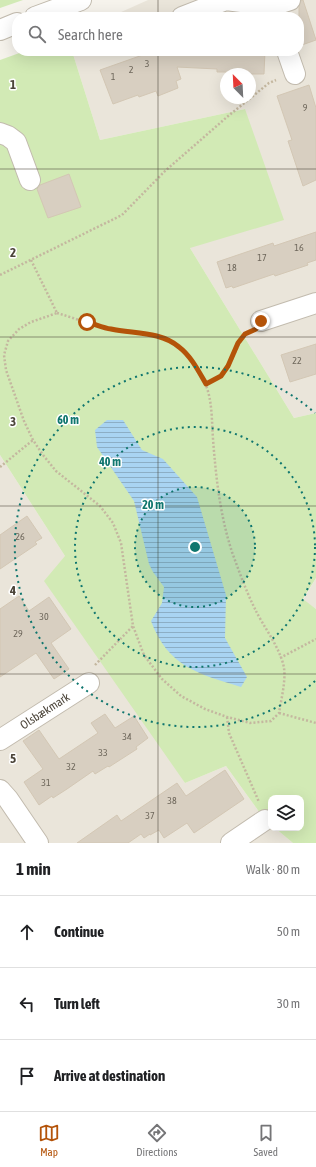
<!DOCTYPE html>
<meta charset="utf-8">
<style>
:root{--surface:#fff;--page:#f2f2f2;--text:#202124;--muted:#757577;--line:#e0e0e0;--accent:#b45309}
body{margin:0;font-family:"Asap Condensed",sans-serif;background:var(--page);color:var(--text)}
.controls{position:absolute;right:12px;bottom:12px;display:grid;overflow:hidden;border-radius:8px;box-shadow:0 4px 16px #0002}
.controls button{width:36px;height:36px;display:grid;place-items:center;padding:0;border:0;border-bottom:1px solid var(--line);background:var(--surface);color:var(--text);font:20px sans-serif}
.compass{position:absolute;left:220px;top:68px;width:36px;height:36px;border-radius:50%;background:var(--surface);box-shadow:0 4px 16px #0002;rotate:336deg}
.stop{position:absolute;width:12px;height:12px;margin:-9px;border:3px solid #b45309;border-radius:50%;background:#fff}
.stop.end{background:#b45309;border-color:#fff;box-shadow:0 1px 4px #0008}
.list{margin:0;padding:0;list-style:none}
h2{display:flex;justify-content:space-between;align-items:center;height:52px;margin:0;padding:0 16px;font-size:17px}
h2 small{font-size:13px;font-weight:400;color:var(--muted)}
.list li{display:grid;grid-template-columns:26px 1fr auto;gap:12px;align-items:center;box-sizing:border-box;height:72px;padding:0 16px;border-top:1px solid var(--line)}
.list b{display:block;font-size:15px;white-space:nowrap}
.list em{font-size:13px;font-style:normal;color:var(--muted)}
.icon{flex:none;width:22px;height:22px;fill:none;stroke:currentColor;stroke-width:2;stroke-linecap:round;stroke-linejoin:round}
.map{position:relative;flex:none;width:316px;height:843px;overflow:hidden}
.search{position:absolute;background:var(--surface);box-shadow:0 4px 16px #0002;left:12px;right:12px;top:12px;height:44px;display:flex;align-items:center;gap:10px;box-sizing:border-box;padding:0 14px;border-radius:16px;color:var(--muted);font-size:15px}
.sheet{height:268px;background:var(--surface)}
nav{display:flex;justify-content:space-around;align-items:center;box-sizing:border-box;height:56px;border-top:1px solid var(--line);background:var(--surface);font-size:11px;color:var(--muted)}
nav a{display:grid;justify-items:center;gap:2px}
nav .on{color:var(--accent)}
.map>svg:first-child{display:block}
.residential{fill:#eae5da;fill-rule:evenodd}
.park{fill:#d2eab5}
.water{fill:url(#water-rules)}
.building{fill:#d8cfc1;stroke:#d3c7b4}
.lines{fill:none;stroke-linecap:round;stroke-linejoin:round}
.minor-casing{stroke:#c2bbae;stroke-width:22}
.path{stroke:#c4b79f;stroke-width:2.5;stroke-dasharray:2 2;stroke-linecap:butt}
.minor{stroke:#fff;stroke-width:20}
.route{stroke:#b45309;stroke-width:5}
.grid{fill:none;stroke:#4b4439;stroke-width:1;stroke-opacity:0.55}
.ring{fill:none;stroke:#0f766e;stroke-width:2;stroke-dasharray:2 4}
.labels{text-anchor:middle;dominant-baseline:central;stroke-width:3;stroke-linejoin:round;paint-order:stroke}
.number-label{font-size:10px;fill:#6e675b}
.street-label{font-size:12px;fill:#4b4439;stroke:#fff}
.grid-label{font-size:13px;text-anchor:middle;font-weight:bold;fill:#4b4439;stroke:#fff;stroke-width:3;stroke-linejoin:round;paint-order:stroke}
.centre{fill:#0f766e;stroke:#fff;stroke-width:2}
.ring-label{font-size:12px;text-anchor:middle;font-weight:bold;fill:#0f766e;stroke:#fff;stroke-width:3;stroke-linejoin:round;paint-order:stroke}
</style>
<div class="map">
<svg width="316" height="843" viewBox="0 0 316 843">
<defs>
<pattern id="water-rules" width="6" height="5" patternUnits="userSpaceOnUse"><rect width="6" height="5" fill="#a9d4f2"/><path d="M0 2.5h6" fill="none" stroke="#8caec5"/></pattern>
</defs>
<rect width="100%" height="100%" fill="#f6f3ec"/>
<path class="residential" d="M148 0H316V413L294 418 190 248 245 109 100 140 72 51H299V17H110ZM226 74H250V98H226Z
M0 455 65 556 185 783 226 766 265 820 271 824V828H275L293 843H0Z
M316 578V609L303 600Z"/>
<path class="park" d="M0 0H23L0 8Z
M25 51H72L100 140 245 109 284 220 190 248 294 418 316 413V578L303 599 316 609V843H293L275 828H301V798H271V824L265 820 226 766 185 783 44 581 65 556 0 455V60Z"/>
<path class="water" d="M107 420H123L142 450 163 459 197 497 226 595 225 638 247 677 241 687C199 674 168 667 151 621L162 603 164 587 153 572 149 564 134 501 97 447 95 430Z"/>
<path class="building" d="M301 0H303L316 40 299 46V7Z
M154 51H265L264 74H229V72H217V69L177 67 181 79 176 81 178 88 158 96 156 91 139 97 138 95 113 104 100 70Z
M309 85 316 108V180L303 186 288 141 292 140 277 96Z
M69 174 81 207 48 218 37 189 40 185Z
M316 232V260L307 263 308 265 275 276 274 274 233 288 232 286 226 288 217 262 273 243 274 246Z
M316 344V374L290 382 281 355Z
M27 516 42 538 35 542 37 544 0 569V535Z
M19 596 29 611 49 597 71 629 51 643 69 669 54 679 36 653 0 677V609Z
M105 714 115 728 134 716 148 738 136 747 137 749 109 767 108 766 95 774 93 771 67 789 53 798 52 796 39 805 24 782 43 769 23 741 39 730 59 759 98 733 91 723Z
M225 770 244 799 194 833 187 823 164 838 159 830 150 835V834L144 838 141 834 128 843H77L117 815 121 821 177 783 186 796Z"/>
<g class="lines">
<defs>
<path id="minor" d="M272 6 290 0
M35 17 81 0
M182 17 226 0 272 6 276 17
M0 30 17 23
M287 51 295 74
M0 133 8 136 16 142 30 180
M261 321 316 303
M0 740 89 683
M0 790 8 799 38 843
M231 843 265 820"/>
</defs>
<use href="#minor" class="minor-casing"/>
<path class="path" d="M31 260 57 313
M0 275 122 215 165 171 227 117 269 83 276 80
M57 313C74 318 92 325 109 329 133 334 159 331 179 347 183 350 187 356 191 360 213 387 211 407 213 439 216 478 220 515 232 552 239 571 246 591 255 609 263 626 281 649 284 668 286 681 281 700 279 713L271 721 250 723 227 717 205 709 181 696 162 679 144 655 133 626 121 543 113 523 100 506 56 471 43 455 33 440 24 421 6 370 4 355 8 341 19 329 31 322Z
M206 384C211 382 217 379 221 376 233 365 235 346 246 334
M0 467 33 440
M280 658 316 639
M95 665 133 626
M279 713 316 723
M227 717 229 733 259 802"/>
<use href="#minor" class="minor"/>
</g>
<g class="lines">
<path class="route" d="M87 322C95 324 103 328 111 329 133 334 160 331 179 347 191 356 199 372 206 384L221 376 228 366 238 343 245 334 256 329 261 321"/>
</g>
<path class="grid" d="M158 0V17M158 51V843M0 169H316M0 337H316M0 506H316M0 674H316"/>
<circle cx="195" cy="547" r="60" fill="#0f766e" fill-opacity=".12"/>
<g class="ring">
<circle cx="195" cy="547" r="60"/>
<circle cx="195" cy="547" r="120"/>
<path d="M315 681A180 180 0 1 1 315 413"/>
</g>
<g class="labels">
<g class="number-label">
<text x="147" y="63">3</text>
<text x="131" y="69">2</text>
<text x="113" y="76">1</text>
<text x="305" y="107">9</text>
<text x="299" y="247">16</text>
<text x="262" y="257">17</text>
<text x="232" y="267">18</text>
<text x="297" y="360">22</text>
<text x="20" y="536">26</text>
<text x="44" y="616">30</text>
<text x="18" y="633">29</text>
<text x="127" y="736">34</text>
<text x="103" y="752">33</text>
<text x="71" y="766">32</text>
<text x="46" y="782">31</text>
<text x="172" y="800">38</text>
<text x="150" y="815">37</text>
</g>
<g class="street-label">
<text transform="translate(45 711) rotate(-33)">Olsbækmark</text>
</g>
</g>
<g class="grid-label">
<text x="13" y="89">1</text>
<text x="13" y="257">2</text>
<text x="13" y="426">3</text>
<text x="13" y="595">4</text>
<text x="13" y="763">5</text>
</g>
<circle cx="195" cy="547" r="6" class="centre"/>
<g class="ring-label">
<text x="68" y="424">60 m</text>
<text x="110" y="466">40 m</text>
<text x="153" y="509">20 m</text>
</g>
</svg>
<div class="controls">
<button><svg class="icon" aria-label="layers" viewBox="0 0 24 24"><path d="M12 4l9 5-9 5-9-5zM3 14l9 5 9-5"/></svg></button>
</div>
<svg class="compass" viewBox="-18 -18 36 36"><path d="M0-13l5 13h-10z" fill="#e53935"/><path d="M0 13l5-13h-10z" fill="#757577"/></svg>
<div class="stop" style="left:87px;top:322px"></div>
<div class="stop end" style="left:261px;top:321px"></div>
<div class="search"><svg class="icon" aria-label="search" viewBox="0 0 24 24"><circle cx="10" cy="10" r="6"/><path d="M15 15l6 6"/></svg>Search here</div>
</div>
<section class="sheet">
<h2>1 min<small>Walk · 80 m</small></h2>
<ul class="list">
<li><svg class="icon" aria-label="ahead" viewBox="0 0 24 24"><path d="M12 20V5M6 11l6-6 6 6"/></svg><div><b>Continue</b></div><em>50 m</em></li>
<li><svg class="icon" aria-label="left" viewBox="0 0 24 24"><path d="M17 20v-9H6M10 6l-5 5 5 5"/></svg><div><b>Turn left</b></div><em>30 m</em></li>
<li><svg class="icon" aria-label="arrive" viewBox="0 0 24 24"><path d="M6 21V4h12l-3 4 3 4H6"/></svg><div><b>Arrive at destination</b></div></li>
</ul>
</section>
<nav>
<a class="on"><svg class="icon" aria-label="map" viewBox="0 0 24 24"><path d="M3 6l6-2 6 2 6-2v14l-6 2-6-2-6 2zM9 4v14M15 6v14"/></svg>Map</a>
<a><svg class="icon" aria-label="directions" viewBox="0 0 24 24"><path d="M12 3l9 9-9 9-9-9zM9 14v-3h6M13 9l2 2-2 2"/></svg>Directions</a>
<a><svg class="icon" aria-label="saved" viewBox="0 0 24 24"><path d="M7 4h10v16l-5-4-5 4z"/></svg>Saved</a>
</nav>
